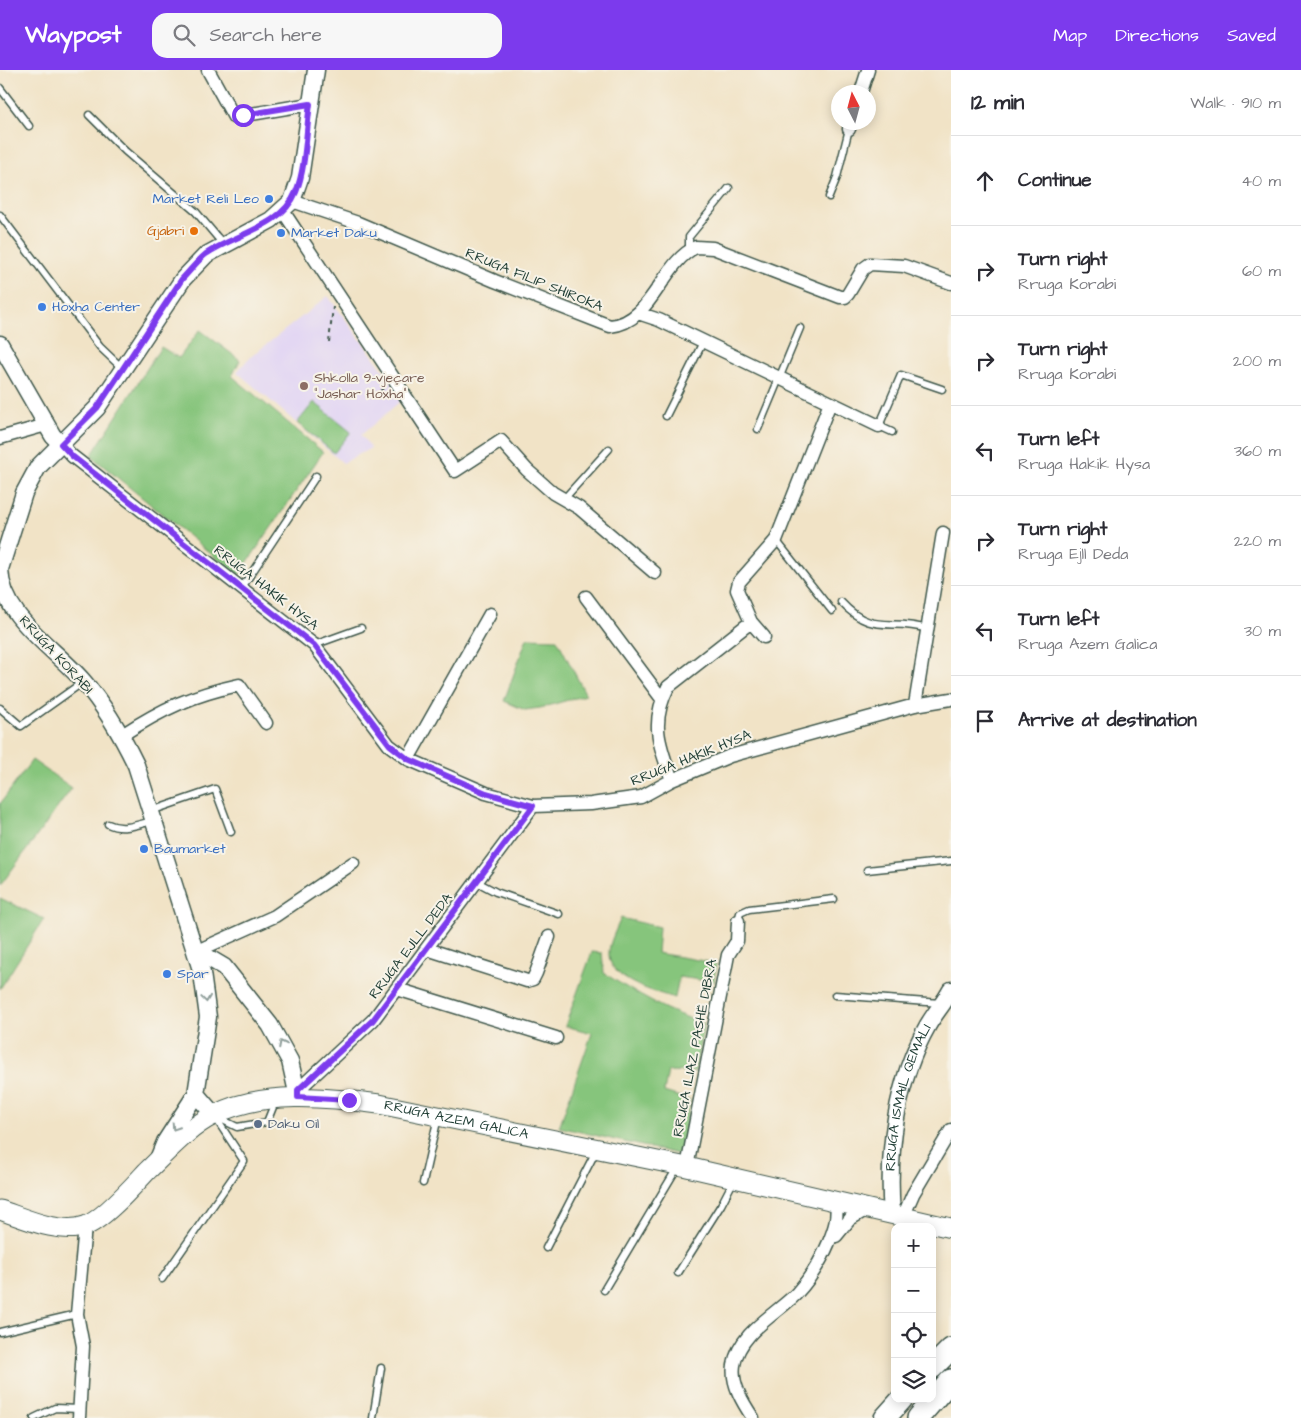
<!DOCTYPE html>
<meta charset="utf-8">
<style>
:root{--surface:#fff;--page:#f7f7f7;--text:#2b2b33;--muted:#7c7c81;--line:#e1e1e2;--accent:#7c3aed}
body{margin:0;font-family:"Architects Daughter",sans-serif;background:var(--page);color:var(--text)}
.controls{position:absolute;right:15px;bottom:15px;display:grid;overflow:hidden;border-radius:10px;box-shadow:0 2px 12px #0003}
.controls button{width:45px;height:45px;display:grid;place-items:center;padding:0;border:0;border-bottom:1px solid var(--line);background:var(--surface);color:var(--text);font:25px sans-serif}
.compass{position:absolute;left:831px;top:15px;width:45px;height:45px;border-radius:50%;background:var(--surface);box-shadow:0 2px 12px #0003;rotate:354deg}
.stop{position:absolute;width:15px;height:15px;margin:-11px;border:4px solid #7c3aed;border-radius:50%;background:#fff}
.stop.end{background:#7c3aed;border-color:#fff;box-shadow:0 1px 5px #0008}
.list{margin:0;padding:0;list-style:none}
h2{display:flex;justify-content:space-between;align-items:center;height:65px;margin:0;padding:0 20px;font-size:21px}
h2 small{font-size:16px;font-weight:400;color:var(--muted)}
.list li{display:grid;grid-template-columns:32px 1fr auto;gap:15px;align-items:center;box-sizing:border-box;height:90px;padding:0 20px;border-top:1px solid var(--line)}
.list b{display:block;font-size:19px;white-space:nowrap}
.list p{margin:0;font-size:16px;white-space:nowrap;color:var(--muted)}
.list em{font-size:16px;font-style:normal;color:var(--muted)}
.icon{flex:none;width:28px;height:28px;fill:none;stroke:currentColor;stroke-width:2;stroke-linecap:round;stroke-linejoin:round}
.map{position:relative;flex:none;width:951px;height:1348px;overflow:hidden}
header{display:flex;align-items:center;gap:30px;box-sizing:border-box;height:70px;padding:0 25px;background:var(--accent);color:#fff}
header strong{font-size:24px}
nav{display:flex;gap:28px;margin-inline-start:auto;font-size:18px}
.search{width:350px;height:45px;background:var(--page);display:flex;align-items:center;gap:12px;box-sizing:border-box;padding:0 18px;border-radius:15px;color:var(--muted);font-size:19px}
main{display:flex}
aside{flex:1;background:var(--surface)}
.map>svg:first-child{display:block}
.built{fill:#e1d4f4}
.green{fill:#86c57b;stroke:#528158}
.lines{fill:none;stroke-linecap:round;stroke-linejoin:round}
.service-casing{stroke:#3e564a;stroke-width:9}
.minor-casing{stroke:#3e564a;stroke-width:15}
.tertiary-casing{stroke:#3e564a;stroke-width:19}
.secondary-casing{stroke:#3e564a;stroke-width:21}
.trunk-casing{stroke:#3e564a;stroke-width:24}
.path{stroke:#3e564a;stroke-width:2;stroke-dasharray:4 4;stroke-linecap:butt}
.service{stroke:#fff;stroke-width:6}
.minor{stroke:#fff;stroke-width:12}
.tertiary{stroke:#fff;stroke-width:16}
.secondary{stroke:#fff;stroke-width:19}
.trunk{stroke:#fff;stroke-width:21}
.oneway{stroke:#8f9e9a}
.route{stroke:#7c3aed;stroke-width:6}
.shop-dot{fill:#3f7fe0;stroke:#f7f3e8;stroke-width:2}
.food-dot{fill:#e8710a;stroke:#f7f3e8;stroke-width:2}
.education-dot{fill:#8d6e63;stroke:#f7f3e8;stroke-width:2}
.service-dot{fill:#5c6f8a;stroke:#f7f3e8;stroke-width:2}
.labels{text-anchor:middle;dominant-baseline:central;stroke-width:4;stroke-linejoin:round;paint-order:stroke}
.shop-label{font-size:14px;fill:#366cbe;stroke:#f7f3e8;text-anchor:start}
.food-label{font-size:14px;fill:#c56008;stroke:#f7f3e8;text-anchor:end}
.street-label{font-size:14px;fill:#1f3d34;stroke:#f7f3e8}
.education-label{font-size:14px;fill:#785e54;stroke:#f7f3e8;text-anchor:start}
.service-label{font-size:14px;fill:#4e5e75;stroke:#f7f3e8;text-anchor:start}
</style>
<header>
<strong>Waypost</strong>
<div class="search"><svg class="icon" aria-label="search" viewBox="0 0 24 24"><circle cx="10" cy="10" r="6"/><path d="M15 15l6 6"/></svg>Search here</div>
<nav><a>Map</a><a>Directions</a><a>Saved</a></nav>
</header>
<main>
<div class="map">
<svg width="951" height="1348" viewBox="0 0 951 1348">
<rect width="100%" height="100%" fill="#f7f3e8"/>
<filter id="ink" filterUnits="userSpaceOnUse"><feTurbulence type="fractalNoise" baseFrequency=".02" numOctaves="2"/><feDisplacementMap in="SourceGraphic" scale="10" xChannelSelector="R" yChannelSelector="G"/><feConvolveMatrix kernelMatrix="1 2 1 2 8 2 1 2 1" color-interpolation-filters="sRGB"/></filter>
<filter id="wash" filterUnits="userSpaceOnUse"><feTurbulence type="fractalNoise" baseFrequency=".0096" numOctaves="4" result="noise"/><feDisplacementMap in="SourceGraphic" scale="20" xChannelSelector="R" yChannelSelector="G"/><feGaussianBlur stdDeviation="1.12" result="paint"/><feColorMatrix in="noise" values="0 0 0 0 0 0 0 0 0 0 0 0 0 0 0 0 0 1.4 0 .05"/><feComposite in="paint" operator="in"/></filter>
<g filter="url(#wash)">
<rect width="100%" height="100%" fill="#f1e3c6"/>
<path class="built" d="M328 226 404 328 361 365 371 378 343 393 237 302 248 289Z"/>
<path class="green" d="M200 260 240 290 232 306 323 382 238 506 91 386 161 277 179 288Z
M314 332 351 362 334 383 297 353Z
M527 568 557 569 586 625 540 638 525 640 504 631Z
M32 690 72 718 0 816V734Z
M0 828 44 849 0 919Z
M621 848 659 857 657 883 716 893 714 912 679 907 675 928C655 922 610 911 609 885 608 874 617 858 621 848Z
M592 882 602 883 604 903C636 924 668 943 704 953L695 1002 668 1001 664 1022 690 1030 682 1085 559 1057 592 963 565 956Z"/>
</g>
<g filter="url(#ink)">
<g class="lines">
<defs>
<path id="service" d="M0 18 29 56
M89 45 125 81 196 142 223 174
M829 127 837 107 849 59
M0 145 100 277 122 298
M689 180V167L729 118
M666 346 703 272
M758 359 800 258
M892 362 879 356 901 305 942 319
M563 430 609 379
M776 470 832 541
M241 519 316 406
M841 532C873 567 891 547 927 559
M314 575 361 558
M0 638 21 656 83 612
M151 741 215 719 231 762
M108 754C122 761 137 755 152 751
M867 800 951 791
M477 812 496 822 559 844
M738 851 740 843 749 839 834 829
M835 925 940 933
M217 1047 237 1057 267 1052 275 1032
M423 1113 438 1047
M546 1178 596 1081
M678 1203 721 1135 734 1110
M162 1209 244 1091 215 1047
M604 1220 677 1098
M0 1262 77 1244
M34 1348 55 1338 79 1339
M373 1348 381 1298"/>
<path id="minor" d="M208 0 234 47 310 34
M861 22 868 0
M849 59 851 52
M292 131 358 153 495 211 610 256C652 253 662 192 696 177L713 178 840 227H845L848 224 863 199 870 194 904 196 951 213
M283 141 455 401 501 371 527 400 553 423 579 438 655 503
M638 243 659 250 879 356
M0 368 46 355
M61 374 72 386 314 575 389 675 408 689 486 723 533 736 591 734 641 727 672 710 730 686 915 635 951 629
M586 527 662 629
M764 567 751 552 737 520 739 512 776 470 830 333
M915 635 943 463
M122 665C162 639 192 625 239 615L266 653
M408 689 490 544
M672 710C659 674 650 653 668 617L751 552
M427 879 527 911 533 909 536 903 549 867
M197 881 275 846 353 793
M397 919 556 968
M298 1020 373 950 533 736
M687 1097 728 885 737 871 738 851
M903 1147 913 1124 951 1060
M836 1166 850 1149 867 1139
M79 1348 83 1276 77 1244 85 1156
M753 1348C743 1333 731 1314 734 1295 739 1263 775 1245 796 1224 810 1209 821 1191 829 1172 835 1157 838 1148 836 1132"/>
<g id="tertiary">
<path d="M0 274 53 366 61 374"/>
<path d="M197 881 224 897 270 955 290 991 298 1027"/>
<path d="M214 1045 196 1024 208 947 202 903 136 695C122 666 105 636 83 611 54 577 1 547 0 499L24 423 38 397 97 338 183 209 206 185 271 150 292 131 300 108 316 0"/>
<path d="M158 1089 165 1072 196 1024"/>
<path id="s1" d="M892 1144C887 1082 896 1011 928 955 935 943 944 933 951 920"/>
</g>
<g id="secondary">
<path id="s2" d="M0 1140C24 1148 60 1165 85 1156 103 1150 133 1116 147 1101 167 1082 189 1057 214 1045 261 1020 328 1027 379 1034L687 1097 951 1158"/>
</g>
<path id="trunk" d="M932 1298 951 1279
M885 1348 902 1329
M918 1348 951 1310"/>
</defs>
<use href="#service" class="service-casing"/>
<use href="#minor" class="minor-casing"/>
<use href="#tertiary" class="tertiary-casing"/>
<use href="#secondary" class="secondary-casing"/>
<use href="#trunk" class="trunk-casing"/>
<path class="path" d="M329 272 333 237
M380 321 386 316"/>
<use href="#service" class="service"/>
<use href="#minor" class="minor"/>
<use href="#tertiary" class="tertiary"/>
<use href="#secondary" class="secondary"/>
<use href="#trunk" class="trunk"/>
</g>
<defs><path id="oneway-chevron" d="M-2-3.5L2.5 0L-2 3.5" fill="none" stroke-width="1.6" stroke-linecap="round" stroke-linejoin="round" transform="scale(1.25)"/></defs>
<g class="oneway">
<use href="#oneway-chevron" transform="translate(206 929) rotate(82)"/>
<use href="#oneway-chevron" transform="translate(282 974) rotate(-117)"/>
<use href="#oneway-chevron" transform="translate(175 1057) rotate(123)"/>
</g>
</g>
<g class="lines" filter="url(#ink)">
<path class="route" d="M243 45 310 34C306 61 306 98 296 122 282 157 235 164 206 184 197 191 190 201 182 209L97 338 61 374 72 386 314 575 390 675 408 689 486 723 533 736 373 950 298 1020V1027L349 1030"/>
</g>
<g class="shop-dot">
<circle cx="269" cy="129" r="5"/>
<circle cx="281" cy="163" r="5"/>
<circle cx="42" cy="237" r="5"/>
<circle cx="144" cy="779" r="5"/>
<circle cx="167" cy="904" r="5"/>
</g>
<circle class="food-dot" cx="194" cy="161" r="5"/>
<circle class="education-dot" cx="304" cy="316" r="5"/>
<circle class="service-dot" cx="258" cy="1054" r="5"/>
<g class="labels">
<g class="shop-label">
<text x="259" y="129" text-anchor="end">Market Reli Leo</text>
<text x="291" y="163">Market Daku</text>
<text x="52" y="237">Hoxha Center</text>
<text x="154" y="779">Baumarket</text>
<text x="177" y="904">Spar</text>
</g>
<g class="food-label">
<text x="184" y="161">Gjabri</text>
</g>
<g class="street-label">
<text transform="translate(534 210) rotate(22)">RRUGA FILIP SHIROKA</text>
<text transform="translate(266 518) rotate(38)">RRUGA HAKIK HYSA</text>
<text transform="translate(56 585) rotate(47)">RRUGA KORABI</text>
<text transform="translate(691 688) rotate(-22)">RRUGA HAKIK HYSA</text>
<text transform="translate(411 876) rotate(-53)">RRUGA EJLL DEDA</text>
<text transform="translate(695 978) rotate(-79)">RRUGA ILIAZ PASHË DIBRA</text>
<text stroke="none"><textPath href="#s1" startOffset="119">RRUGA ISMAIL QEMALI</textPath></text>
<text stroke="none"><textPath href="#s2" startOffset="506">RRUGA AZEM GALICA</textPath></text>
</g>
<g class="education-label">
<text x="314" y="308">Shkolla 9-vjeçare<tspan x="314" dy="16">"Jashar Hoxha"</tspan></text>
</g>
<g class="service-label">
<text x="268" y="1054">Daku Oil</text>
</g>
</g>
</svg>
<div class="controls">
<button>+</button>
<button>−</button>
<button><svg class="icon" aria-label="locate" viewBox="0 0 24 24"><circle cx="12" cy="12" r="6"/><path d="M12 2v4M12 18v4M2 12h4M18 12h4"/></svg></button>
<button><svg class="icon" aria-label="layers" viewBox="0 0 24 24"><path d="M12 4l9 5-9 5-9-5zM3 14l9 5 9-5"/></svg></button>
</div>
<svg class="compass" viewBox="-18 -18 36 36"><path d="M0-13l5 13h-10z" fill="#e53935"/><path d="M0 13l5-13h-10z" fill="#7c7c81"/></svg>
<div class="stop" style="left:243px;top:45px"></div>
<div class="stop end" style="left:349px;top:1030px"></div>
</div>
<aside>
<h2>12 min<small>Walk · 910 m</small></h2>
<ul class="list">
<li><svg class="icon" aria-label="ahead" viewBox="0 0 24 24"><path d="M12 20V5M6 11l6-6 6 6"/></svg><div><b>Continue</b></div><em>40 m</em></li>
<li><svg class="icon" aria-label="right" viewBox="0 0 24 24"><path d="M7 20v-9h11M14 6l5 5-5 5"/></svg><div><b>Turn right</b><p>Rruga Korabi</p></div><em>60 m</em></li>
<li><svg class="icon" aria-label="right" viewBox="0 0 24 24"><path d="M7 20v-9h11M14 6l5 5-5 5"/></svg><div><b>Turn right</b><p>Rruga Korabi</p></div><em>200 m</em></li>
<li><svg class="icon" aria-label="left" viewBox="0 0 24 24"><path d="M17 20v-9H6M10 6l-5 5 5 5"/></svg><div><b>Turn left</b><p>Rruga Hakik Hysa</p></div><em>360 m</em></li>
<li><svg class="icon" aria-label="right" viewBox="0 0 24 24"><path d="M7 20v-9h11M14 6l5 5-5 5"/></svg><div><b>Turn right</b><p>Rruga Ejll Deda</p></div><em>220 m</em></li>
<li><svg class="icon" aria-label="left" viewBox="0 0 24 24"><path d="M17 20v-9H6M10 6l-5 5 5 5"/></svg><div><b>Turn left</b><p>Rruga Azem Galica</p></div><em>30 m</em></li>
<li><svg class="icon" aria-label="arrive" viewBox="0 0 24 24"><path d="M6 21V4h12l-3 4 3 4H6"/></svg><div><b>Arrive at destination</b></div></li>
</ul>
</aside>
</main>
